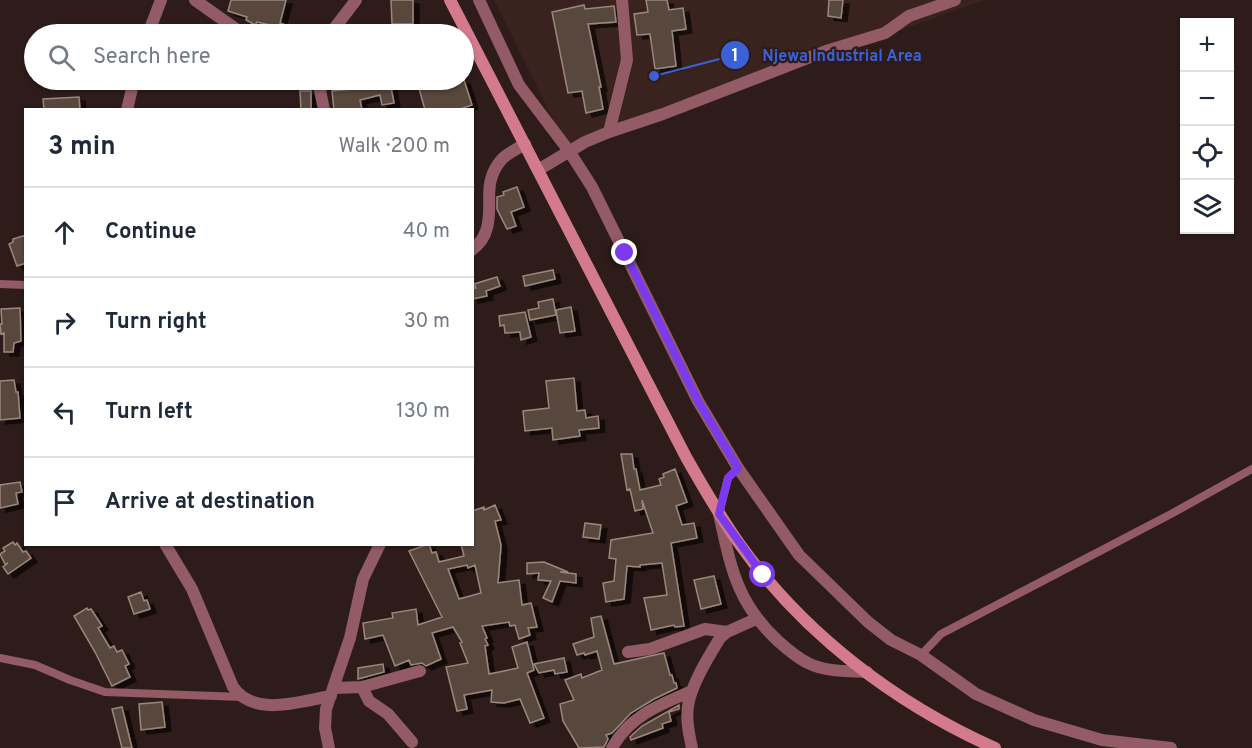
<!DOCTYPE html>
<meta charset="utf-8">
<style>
:root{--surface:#fff;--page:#f2f2f3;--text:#1f2937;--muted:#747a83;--line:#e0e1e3}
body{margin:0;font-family:Overpass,sans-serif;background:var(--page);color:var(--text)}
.controls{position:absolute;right:18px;top:18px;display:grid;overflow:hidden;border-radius:0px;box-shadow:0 2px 4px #0004}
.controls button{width:54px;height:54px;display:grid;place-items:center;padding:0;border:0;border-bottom:2px solid var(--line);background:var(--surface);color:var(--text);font:30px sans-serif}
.stop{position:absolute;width:18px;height:18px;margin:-14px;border:4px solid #7c3aed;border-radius:50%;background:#fff}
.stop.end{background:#7c3aed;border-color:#fff;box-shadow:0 2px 6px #0008}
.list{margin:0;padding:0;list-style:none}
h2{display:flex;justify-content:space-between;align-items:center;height:78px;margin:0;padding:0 24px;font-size:26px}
h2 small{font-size:20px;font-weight:400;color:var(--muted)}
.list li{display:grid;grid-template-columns:39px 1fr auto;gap:18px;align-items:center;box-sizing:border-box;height:90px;padding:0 24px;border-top:2px solid var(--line)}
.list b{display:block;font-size:22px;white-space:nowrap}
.list em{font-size:20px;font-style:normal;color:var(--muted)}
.icon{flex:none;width:33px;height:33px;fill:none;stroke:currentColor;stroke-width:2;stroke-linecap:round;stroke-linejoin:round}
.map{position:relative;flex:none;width:1252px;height:748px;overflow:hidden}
.search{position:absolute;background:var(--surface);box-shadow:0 2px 4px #0004;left:24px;top:24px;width:450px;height:66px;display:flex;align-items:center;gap:15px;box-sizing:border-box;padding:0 21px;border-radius:33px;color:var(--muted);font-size:22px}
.panel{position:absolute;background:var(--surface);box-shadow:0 2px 4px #0004;left:24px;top:108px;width:450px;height:438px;border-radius:0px}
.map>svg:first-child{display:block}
.built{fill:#3a231f}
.building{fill:#58473d;stroke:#9a877c;stroke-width:1.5;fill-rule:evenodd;filter:url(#shadow)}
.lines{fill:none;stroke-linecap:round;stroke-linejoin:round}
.lane{stroke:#925b65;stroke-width:8}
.street{stroke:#925b65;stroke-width:12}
.secondary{stroke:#d37a8c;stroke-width:12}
.route{stroke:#7c3aed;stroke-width:8}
.leader{fill:none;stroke:#3a62d6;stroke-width:2}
.callout-dot{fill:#3a62d6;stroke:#2d1c19;stroke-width:2}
.mark-label{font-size:18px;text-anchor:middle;font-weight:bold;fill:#fff}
.callout-label{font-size:16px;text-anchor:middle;font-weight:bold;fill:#3a62d6;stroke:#2d1c19;stroke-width:4.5;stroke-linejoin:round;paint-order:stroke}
</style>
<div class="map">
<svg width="1252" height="748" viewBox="0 0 1252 748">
<defs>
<filter id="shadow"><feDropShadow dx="6" dy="4" stdDeviation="0" flood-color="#0009"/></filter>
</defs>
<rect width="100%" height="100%" fill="#2d1c19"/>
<path class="built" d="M494 0H984L569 151Z"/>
<path class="building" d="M231 0H286L280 23 288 26 286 34H272L275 26 257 22 255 25 246 20 247 17 228 11Z
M391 0H413V24H392Z
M646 0H667L669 10 683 8 686 29 672 31 676 66 655 69 650 34 637 35 634 14 648 12Z
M829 0H843L841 18 828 16Z
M584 5 585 9 614 6 616 22 588 24 601 87H599L603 109 586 113 582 91 568 93 552 12Z
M363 80 364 84 368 83 369 87 390 82 394 103 382 105 380 95 360 100 362 110H334L332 91 353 89 351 83Z
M423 80H464L472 105 457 110H425L417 81Z
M300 91H311V110H301Z
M79 97 80 110H44L43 99Z
M517 187 524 207 511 212 516 226 507 229 497 209V197L504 195 503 192Z
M26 235V263L17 266 9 244 13 242V239Z
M553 270 555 279 525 286 523 276Z
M497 277 500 286 486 291 487 296 472 299V288H476L474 284Z
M553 299 556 315 530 320 528 310 539 308 538 302Z
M571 307 575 331 560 333 556 310Z
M20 308 21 341 14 343 13 352H4V333L1 334 0 324H2L1 309Z
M525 312 531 337 521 340 520 332 505 333 504 325 500 326 499 316Z
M574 378 577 411 585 410 586 418 598 416 599 428 579 430 580 436 553 440 552 428 525 431 523 411 549 408 546 381Z
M14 380 16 392H18L20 418 0 420V381Z
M621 454H632L634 469H636L640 490 661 485 659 479 664 477 663 474 675 469 687 502 676 506 682 525 694 523 697 538 671 543 684 626 675 627 674 625 651 630 644 598 667 595 662 563 640 565V567L627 566 624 599 606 602 603 583 614 581 616 559 609 558 611 540 653 533 642 500 643 509 635 511 630 489 627 490Z
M20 482 22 492 16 493 18 504 0 508V485Z
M495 505 501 520 495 521 501 545 498 583 519 580 522 605 531 603 537 627 528 628 530 635 519 639 515 625 510 626 509 622 482 626 487 638 485 639 488 645 485 646 489 674 518 668 512 647 527 642 534 670 527 673 544 718 530 723 520 699 504 703 491 702 492 690 464 695 467 709 457 711 446 667 468 663 460 643 462 642 453 627 432 633 441 659 426 666 422 663 411 665 409 660 395 666 383 635 365 639 363 623 393 618 392 613 416 609 418 625 442 617 409 551 429 544 432 553 436 552 439 562 464 556 461 544H472V511L484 507V510ZM467 565 468 568 475 565 481 593 459 599 448 569Z
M585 523 601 525 599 539 583 537Z
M13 542 15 545 17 543 23 552 26 551 31 558 8 574 3 567 8 563 5 564 0 554 5 551 3 548Z
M544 562 568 572H560L576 574V583L560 581 552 602 543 598 551 581 538 580 539 573 527 574V563Z
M714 576 721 604 701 609 694 580Z
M141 592 144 601 147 600 150 609 134 614 128 597Z
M87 608 88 610 91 609 102 626 98 628 110 648 114 646 117 652 122 650 129 664 125 666 130 677 112 686 95 652 74 616Z
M601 616 614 664 664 653 670 675H672L674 683H676L677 688 654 699 631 713 612 733 606 735 608 739 604 747 579 748 563 721 560 704 574 700 565 680 581 674 582 678 602 670 597 651 585 655 584 653 577 655 573 644 594 637 591 618Z
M564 658 567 672 555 674 554 670 539 673 534 664Z
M383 664 384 672 358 679V668Z
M162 702 165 727 141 730 139 704Z
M679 705V709L669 712 671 721 662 724 663 728 631 740 630 737 642 726Z
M122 707 132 748H122L112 709Z"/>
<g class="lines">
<path class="lane" d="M0 284 26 285
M719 514 728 478 738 468
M921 655 941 634 1171 514 1252 469
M0 658 35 665 70 680 105 692 242 697"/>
<path class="street" d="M195 0 243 34
M479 0 519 85 569 151 592 187 698 401 738 468 799 555 868 622 891 640 921 655 976 694 1034 720 1102 740 1171 748
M148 34 161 0
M330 34 356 0
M318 80 324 110
M127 110 134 80
M609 132 627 60 622 0
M538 170 585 142 609 132 663 114 826 51 885 33 909 16 955 0
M472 250C478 245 484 238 486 231 495 207 480 184 502 159 508 153 518 148 525 144
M719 514C731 567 736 602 778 641 787 649 797 658 808 663 825 672 848 671 867 672
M165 544 192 589 233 687C255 718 300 701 331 696
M628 652 650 649 705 629 727 632
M362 687 369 701 388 714 412 742
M334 688 362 687 420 671
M329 748 325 728 326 709 350 638 363 579 380 544
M612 748C629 716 661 704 692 691
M692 748C689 734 686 720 688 706 691 685 709 656 720 638L727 632 756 619"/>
<path class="secondary" d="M450 0 686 457C703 487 720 517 741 546 804 634 896 704 995 748"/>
</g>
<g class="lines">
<path class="route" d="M625 253 698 401 738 468 728 478 719 514 763 575"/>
</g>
<path class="leader" d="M654 76L735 55"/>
<g class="callout-dot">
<circle cx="654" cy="76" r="6"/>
<circle cx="735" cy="55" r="15"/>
</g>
<g class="mark-label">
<text x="735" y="61">1</text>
</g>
<g class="callout-label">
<text x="842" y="61">Njewa Industrial Area</text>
</g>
</svg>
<div class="controls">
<button>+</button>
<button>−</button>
<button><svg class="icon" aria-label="locate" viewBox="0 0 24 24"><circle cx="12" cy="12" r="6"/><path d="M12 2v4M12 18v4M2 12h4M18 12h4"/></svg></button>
<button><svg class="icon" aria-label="layers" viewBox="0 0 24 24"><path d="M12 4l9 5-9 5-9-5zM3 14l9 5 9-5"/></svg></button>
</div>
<div class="stop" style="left:763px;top:575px"></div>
<div class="stop end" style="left:625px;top:253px"></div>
<div class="search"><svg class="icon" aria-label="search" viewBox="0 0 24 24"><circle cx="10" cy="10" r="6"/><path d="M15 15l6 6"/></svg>Search here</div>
<section class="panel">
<h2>3 min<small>Walk · 200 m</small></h2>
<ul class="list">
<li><svg class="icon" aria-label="ahead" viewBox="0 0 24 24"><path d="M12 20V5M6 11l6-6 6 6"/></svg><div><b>Continue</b></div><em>40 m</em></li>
<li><svg class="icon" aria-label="right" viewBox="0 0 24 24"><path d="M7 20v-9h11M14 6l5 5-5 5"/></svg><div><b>Turn right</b></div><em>30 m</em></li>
<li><svg class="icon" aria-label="left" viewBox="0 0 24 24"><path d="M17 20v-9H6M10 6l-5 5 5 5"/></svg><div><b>Turn left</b></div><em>130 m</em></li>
<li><svg class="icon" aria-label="arrive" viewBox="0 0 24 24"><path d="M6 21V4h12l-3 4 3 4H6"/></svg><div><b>Arrive at destination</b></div></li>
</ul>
</section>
</div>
